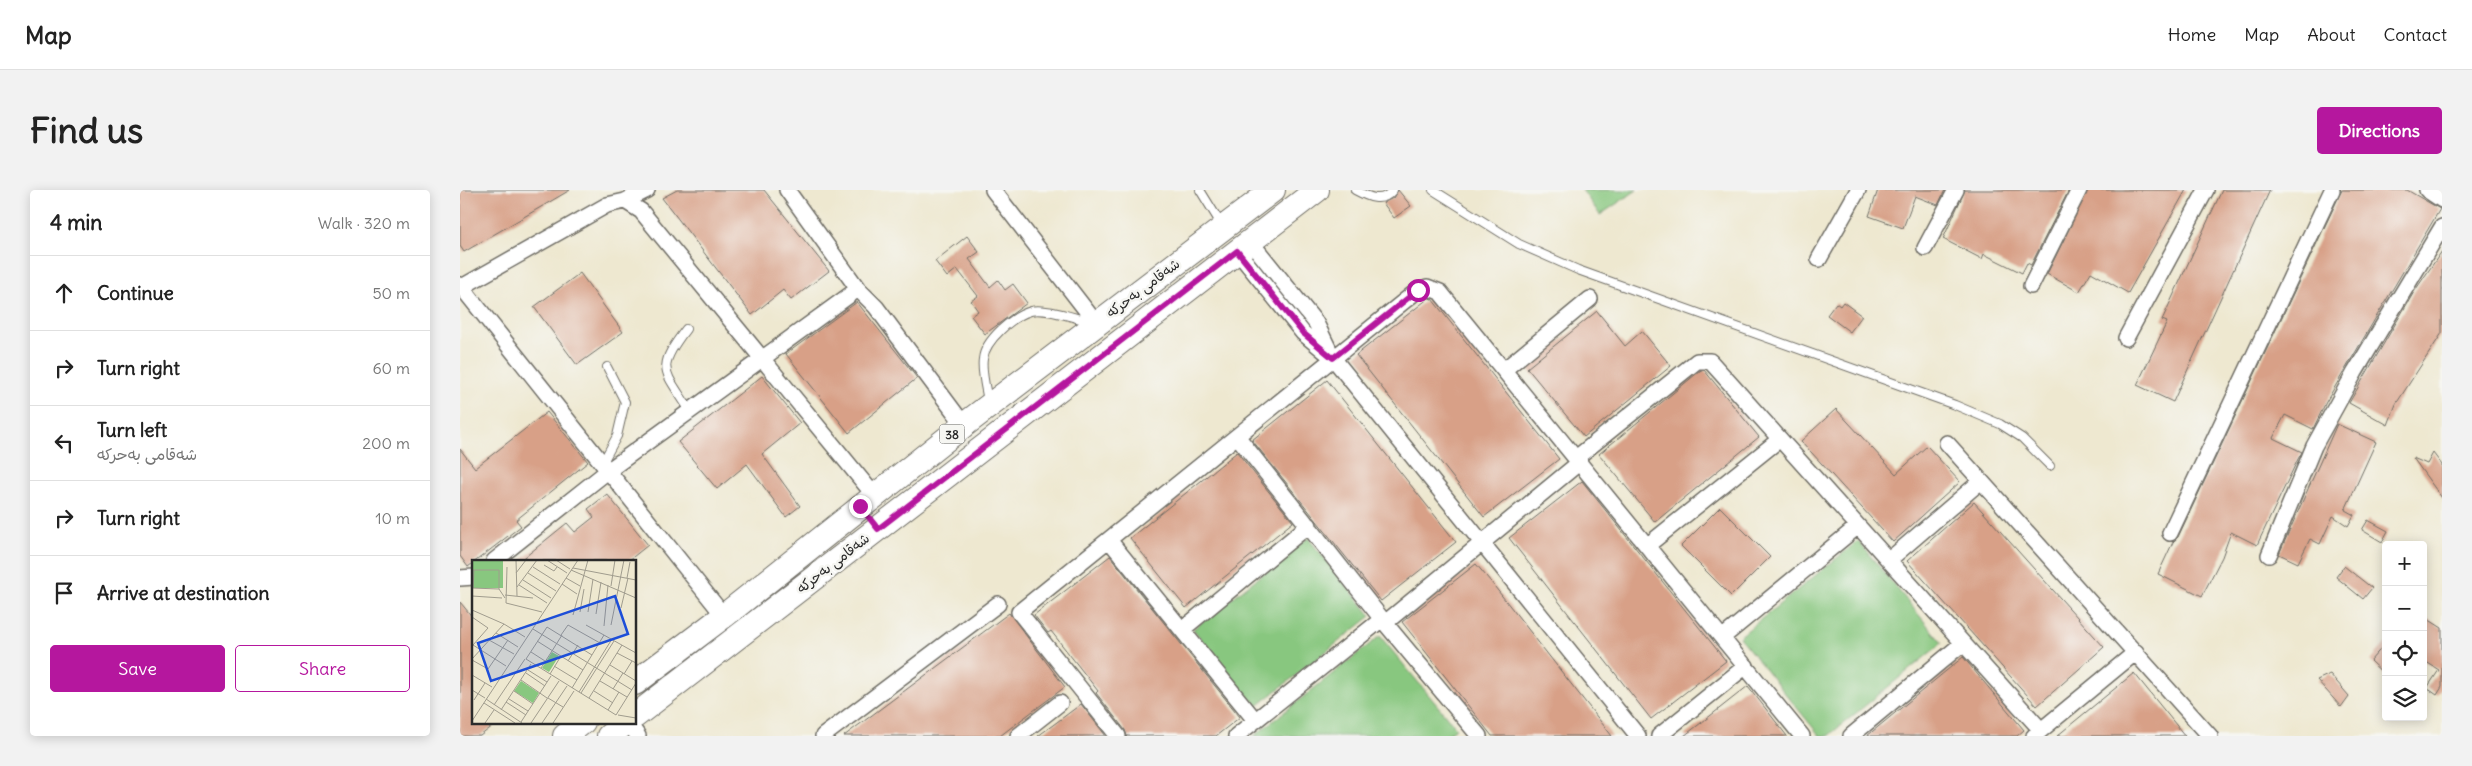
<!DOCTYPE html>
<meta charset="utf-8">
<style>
:root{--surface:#fff;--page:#f2f2f2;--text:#222;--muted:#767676;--line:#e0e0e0;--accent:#b5179e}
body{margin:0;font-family:Delius,"Playpen Sans Arabic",sans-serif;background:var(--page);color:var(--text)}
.controls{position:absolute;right:15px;bottom:15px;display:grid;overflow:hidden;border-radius:5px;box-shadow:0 2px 12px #0003}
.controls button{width:45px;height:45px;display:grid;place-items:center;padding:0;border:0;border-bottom:1px solid var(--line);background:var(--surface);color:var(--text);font:25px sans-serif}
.stop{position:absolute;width:15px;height:15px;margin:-11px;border:4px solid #b5179e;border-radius:50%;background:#fff}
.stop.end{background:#b5179e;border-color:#fff;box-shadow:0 1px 5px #0008}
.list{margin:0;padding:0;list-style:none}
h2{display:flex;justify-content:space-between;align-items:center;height:65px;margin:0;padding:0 20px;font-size:21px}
h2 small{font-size:16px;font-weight:400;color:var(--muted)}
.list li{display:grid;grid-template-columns:32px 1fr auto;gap:15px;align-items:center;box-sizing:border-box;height:75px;padding:0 20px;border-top:1px solid var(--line)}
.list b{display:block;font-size:19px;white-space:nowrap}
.list p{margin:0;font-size:16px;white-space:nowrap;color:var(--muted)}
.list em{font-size:16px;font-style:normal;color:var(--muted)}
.actions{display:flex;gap:10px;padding:15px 20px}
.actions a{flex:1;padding:11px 0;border:1px solid var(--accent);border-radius:5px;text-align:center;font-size:18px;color:var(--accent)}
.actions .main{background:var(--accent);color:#fff}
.icon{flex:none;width:28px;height:28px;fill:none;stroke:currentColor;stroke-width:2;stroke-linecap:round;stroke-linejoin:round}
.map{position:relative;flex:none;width:1982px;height:546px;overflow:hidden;border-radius:5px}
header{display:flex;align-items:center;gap:30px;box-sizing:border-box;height:70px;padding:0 25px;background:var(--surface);border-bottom:1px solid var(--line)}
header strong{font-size:24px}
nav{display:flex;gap:28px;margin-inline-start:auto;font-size:18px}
.intro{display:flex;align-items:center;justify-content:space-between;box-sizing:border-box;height:120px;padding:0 30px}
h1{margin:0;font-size:35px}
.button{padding:12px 22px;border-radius:5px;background:var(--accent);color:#fff;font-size:18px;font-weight:700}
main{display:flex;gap:30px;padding:0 30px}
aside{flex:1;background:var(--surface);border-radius:5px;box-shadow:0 2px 12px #0003}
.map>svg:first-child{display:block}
.green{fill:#88c77f;stroke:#5a7955}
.building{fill:#d8a087}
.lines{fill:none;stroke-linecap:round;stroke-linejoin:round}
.service-casing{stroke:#6f6d65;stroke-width:10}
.minor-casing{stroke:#6f6d65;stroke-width:18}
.primary-casing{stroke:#6f6d65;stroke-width:26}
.service{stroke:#fff;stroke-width:8}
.minor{stroke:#fff;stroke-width:15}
.primary{stroke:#fff;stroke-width:24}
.route{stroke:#b5179e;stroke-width:6}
.labels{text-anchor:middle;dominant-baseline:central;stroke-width:5;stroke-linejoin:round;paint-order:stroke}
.shield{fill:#f6f6f2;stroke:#686867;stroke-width:1}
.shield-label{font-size:12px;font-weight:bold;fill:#2b2b2b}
.street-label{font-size:14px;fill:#2b2b2b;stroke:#f6f6f2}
.inset-road{fill:none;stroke:#a09c8e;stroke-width:1}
.view{fill:#1d4ed8;fill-opacity:0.15;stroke:#1d4ed8;stroke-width:2.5}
.inset-edge{fill:none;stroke:#2b2b2b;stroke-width:2.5}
</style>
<header>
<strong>Map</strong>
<nav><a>Home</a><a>Map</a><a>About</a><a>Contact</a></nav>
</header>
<div class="intro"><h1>Find us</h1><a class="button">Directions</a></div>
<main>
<aside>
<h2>4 min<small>Walk · 320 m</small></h2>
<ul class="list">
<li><svg class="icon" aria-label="ahead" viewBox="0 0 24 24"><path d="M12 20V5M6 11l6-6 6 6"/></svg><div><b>Continue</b></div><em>50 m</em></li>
<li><svg class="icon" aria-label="right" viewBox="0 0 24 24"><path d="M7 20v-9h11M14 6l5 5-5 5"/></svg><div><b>Turn right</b></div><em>60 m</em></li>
<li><svg class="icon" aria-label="left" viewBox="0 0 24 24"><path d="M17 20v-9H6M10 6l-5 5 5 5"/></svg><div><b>Turn left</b><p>شەقامی بەحرکە</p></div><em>200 m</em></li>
<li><svg class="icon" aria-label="right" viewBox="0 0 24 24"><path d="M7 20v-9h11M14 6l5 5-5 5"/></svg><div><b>Turn right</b></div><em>10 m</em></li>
<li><svg class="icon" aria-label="arrive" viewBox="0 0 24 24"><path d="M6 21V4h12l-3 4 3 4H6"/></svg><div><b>Arrive at destination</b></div></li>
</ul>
<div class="actions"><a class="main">Save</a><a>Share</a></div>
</aside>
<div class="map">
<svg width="1982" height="546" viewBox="0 0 1982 546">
<rect width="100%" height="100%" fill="#f6f6f2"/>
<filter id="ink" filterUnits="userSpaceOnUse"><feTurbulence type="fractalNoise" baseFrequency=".02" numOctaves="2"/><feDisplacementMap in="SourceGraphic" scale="10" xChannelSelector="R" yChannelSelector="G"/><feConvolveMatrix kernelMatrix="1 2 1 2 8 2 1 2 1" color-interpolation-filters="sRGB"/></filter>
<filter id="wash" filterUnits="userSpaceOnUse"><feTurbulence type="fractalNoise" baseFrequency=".0096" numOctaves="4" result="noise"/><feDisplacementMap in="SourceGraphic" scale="20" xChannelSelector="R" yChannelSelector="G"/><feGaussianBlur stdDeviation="1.12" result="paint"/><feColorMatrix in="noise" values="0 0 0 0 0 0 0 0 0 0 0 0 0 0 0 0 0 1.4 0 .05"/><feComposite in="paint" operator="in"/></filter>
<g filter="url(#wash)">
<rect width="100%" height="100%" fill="#eee8d0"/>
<path class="green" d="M1122 0H1177L1140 25Z
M848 348 911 426 796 517 733 439Z
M1398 351 1482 453 1368 546H1360L1279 447Z
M920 446 996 538 986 546H794Z"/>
<g id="blocks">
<path class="building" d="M0 0H110L4 62 0 56Z
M217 0H304L369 81 331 110 323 100 292 125 202 8Z
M938 0 951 16 934 28 923 13 933 8Z
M1418 0H1485L1478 15 1455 6 1443 38 1409 26Z
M1505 0H1609L1571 75 1567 73 1562 83 1524 64 1522 69 1483 49Z
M1628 0H1726L1668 103 1631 82 1619 102 1587 84Z
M1762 0H1810L1713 212 1677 195 1707 132 1702 130Z
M1882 0H1947L1980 19 1866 212 1853 239 1825 225 1813 248 1842 262 1838 269 1797 355 1771 342 1762 367 1742 406 1698 384 1713 352 1718 347Z
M507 46 519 62 509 69 530 97 538 90 545 100 553 94 567 113 525 144 511 126 518 121 511 111 518 106 497 79 487 87 475 71Z
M1982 61V143L1936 214 1928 235 1889 213 1954 102Z
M120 83 163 142 117 175 74 117Z
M969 108 972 109 1099 269 1024 327 896 165Z
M397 112 457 188 389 243 326 164Z
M1383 112 1402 126 1390 142 1367 125 1376 113 1380 116Z
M1137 121 1165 156 1182 141 1211 176 1124 247 1067 178Z
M1241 180H1244L1299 247 1195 332 1139 264Z
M302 186 340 233 302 264 340 316 326 327 287 274 257 299 218 252Z
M867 190 996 352 921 411 792 250Z
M1376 219 1436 284 1467 256 1500 292 1433 352 1341 251Z
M87 222 128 272 56 330 61 336 8 377 0 366V259L15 278Z
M1877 234 1916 252 1885 320 1894 325 1888 336 1873 326 1860 354 1850 349 1838 373 1819 364Z
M777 262 833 332 726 418 670 348Z
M1973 263 1982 275V308L1953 268 1967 274Z
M1122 291 1266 471 1191 529 1049 348Z
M147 304 188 355 168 371H60L107 333 115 342 134 327 128 319Z
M1514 312 1644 457 1577 516 1447 371Z
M1260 317 1310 367 1271 406 1221 356Z
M1908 330 1928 341 1922 352 1902 340Z
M650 366 780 527 756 546H667L665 540 636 503 638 501 591 441 588 443 574 425Z
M1016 374 1031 392 1152 546H1032L999 504 942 432Z
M1884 376 1912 398 1903 409 1876 387Z
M0 412 14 429V532H38L20 546H0Z
M549 423 605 497 553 536 540 546H384Z
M1963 426 1982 438V497L1977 505 1967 498 1979 480 1963 470Z
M1926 453V486L1910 471Z
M1503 467 1564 540 1557 546H1407Z
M1674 483 1725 546H1597L1620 527Z
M1870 484 1889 506 1881 517 1857 490Z
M1288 496 1327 546H1224L1250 526Z
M621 514 646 546H578L597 532Z"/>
</g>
</g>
<g filter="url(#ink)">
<use href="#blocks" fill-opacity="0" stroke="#6f6d65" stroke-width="1"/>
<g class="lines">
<defs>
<path id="service" d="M740 0 761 34
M895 0C908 7 922 14 933 0
M973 0 1059 54 1118 80 1495 215 1540 234 1562 248 1590 276
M226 139C194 181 205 180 230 221
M528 211C526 199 521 181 523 169 525 150 553 126 571 121 585 117 617 129 632 132
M143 272 157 246 165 212 147 177"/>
<path id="minor" d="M327 0 398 99 416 117 504 235
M533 0 636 133
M1967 0 1982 10
M165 11 181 21 414 305
M790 51 856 133 873 168
M1465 58 1496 0
M777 61 843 143 873 168 1178 546
M1359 69 1398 0
M0 95 264 426
M1571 96 1619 0
M0 98 147 15 165 11 187 0
M1666 148 1746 0
M1044 180 1130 109
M777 246 925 433 1019 546
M1487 253 1750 546
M1116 268 1237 171H1250L1581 540
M1710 343 1872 0
M649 350 795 530
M1188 355 1320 249
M1809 365 1854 256 1895 182 1982 37
M1429 370 1521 291
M34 371 149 280 398 99
M0 388 14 387
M925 433 1120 272
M723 439 849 335
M1263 447 1398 336
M168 532 178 546
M363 546 538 414
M558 546 600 513
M658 546 559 422 958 100 967 97 980 102 1342 546
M776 546 922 429
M1199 546 1286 476
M1391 546 1503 453
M1574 546 1676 462"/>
<path id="primary" d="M175 493 264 426 504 235 813 0
M175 526 857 0
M105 546 123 532
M149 546 167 532"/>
</defs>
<use href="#service" class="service-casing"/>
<use href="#minor" class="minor-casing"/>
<use href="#primary" class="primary-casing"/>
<use href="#service" class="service"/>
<use href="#minor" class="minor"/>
<use href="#primary" class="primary"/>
</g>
</g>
<g class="lines" filter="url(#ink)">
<path class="route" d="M400 316 418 339 777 61 843 143 873 168 958 100"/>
</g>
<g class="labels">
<rect class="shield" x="479.5" y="234.5" width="25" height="19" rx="4"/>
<g class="shield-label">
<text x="492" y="244">38</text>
</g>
<g class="street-label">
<text transform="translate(683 98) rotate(-37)">شەقامی بەحرکە</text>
<text transform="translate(373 373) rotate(-38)">شەقامی بەحرکە</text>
</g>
</g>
<g transform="translate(12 370)">
<rect width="164" height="164" fill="#eee8d0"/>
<path d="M0 0H31V28H0ZM80 92 87 96 77 112 70 108ZM49 121 67 133 61 143 42 131Z" fill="#88c77f"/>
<path class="inset-road" d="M44 0 45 36M75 0 95 13M84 0 98 9M72 5 82 11 85 7M35 7 34 43 70 52M61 7 88 24M101 8 164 20M0 10H27V29M99 10 164 38M44 13 54 0M56 13 84 31M94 18 108 26M155 18 158 2M51 20 79 38M90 24 105 34M47 25 75 43M139 26 143 0M45 27 65 0M0 28 27 29 33 38M1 28 2 10M33 35 61 38M0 36 30 38M149 48 156 18M0 50 32 64 53 77M108 52 112 29M116 52 121 19M124 54 129 22M101 55 116 0M0 57 16 68 1 85M114 65 164 93M139 65 152 0M132 66 136 25M61 69 160 130M24 73 46 87M89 75 96 65 128 83M17 80 42 94M65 81 111 110M1 85 34 106M80 91 90 75M59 92 73 101M145 93 164 103M120 95 75 67 54 99 144 155 164 123M0 99 32 64M0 100 16 109 36 80M96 101 106 85M138 105 164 121M82 106 105 120M69 108 80 91M56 110 75 122M54 113 73 126M78 114 89 96M152 114 160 101M0 115 20 127M49 120 75 138M128 121 155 137M100 128 132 75M141 129 151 113M0 130 13 138M42 131 61 144M122 131 141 143M107 132 140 79M109 133 142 81M76 138 91 147M117 138 150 85M14 139 50 163M37 139 56 151M2 140 13 123M34 142 54 155M12 143 43 163M22 145 53 99M29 150 59 104M136 150 147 132M146 155 164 158M0 161 106 0M49 162 79 116M13 163 22 150M59 163 87 121M70 163 95 126M81 163 102 131"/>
<path class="view" d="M143 36 156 74 19 121 6 83Z"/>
<rect width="164" height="164" class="inset-edge"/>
</g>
</svg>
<div class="controls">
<button>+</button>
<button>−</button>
<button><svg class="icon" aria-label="locate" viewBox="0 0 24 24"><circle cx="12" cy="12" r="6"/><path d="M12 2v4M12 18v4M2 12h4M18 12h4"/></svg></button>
<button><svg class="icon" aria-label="layers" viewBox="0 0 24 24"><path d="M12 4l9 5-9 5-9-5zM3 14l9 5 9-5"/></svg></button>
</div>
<div class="stop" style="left:958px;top:100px"></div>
<div class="stop end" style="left:400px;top:316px"></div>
</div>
</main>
